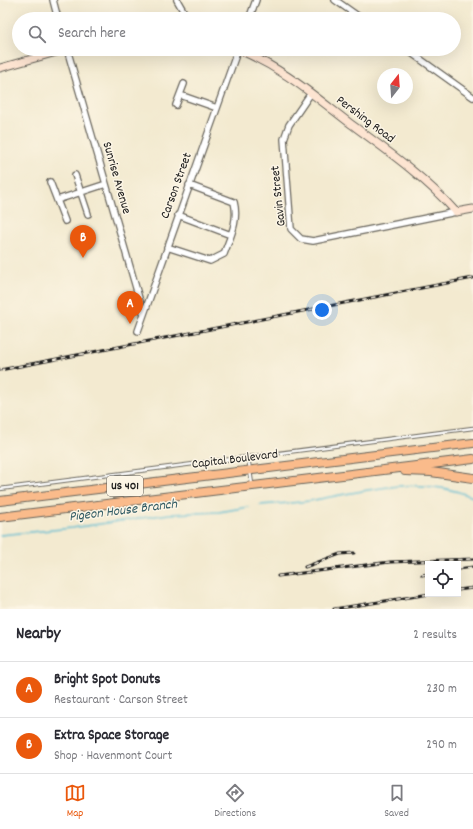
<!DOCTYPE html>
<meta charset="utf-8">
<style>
:root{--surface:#fff;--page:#f7f7f7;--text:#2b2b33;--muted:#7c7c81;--line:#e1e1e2;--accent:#ea580c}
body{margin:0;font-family:Dekko,sans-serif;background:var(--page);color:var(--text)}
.controls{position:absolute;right:12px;bottom:12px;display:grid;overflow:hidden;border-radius:0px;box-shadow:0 4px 16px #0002}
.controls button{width:36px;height:36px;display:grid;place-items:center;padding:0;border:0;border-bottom:1px solid var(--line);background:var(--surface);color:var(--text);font:20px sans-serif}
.compass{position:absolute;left:377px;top:68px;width:36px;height:36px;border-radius:50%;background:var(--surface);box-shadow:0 4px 16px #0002;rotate:17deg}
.you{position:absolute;left:322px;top:310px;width:14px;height:14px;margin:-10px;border:3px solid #fff;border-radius:50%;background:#1a73e8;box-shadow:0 0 0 6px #1a73e833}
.badge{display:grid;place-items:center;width:26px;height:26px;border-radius:50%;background:var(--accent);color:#fff;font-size:13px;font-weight:700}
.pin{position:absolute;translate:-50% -33px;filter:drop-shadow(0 1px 2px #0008)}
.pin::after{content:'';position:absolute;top:21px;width:14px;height:12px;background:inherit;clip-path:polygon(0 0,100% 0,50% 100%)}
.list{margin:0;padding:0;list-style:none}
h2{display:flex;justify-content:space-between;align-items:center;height:52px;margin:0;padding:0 16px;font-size:17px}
h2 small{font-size:13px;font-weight:400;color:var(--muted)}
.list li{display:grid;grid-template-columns:26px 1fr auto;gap:12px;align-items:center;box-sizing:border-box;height:56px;padding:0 16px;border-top:1px solid var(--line)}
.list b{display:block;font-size:15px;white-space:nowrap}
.list p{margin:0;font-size:13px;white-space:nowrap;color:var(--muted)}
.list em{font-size:13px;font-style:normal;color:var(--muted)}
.icon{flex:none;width:22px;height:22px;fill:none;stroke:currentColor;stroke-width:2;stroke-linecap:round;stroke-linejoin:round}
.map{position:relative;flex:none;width:473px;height:609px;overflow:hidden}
.search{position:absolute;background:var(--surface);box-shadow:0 4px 16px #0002;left:12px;right:12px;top:12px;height:44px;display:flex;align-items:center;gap:10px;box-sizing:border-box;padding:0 14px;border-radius:22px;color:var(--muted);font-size:15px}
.sheet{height:164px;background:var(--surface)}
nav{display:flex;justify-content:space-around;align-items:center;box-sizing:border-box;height:56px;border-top:1px solid var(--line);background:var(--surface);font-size:11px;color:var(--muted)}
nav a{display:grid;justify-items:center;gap:2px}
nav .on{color:var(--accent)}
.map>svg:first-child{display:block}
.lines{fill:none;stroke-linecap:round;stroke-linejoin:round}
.stream{stroke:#54bbd2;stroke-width:1.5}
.lane-casing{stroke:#67645b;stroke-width:4.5}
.street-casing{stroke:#67645b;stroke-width:8}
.secondary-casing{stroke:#67645b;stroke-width:9}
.primary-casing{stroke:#67645b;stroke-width:10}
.lane{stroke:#fff;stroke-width:2.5}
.street{stroke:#fff;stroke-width:5.5}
.secondary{stroke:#fde4d1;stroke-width:7}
.primary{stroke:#fabb8b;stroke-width:8}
.rail-casing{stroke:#1c1c1c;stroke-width:3}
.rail{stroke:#fcf5e5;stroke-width:1.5;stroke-dasharray:4.5;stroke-linecap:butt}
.labels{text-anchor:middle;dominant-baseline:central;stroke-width:3;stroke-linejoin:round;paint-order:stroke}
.shield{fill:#fcf5e5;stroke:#5f5d58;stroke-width:1}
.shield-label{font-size:12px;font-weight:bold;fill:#1c1c1c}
.street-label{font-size:13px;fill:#1c1c1c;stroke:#fcf5e5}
.water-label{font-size:14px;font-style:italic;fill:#325c65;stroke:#fcf5e5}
</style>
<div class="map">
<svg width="473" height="609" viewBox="0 0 473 609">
<rect width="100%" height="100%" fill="#fcf5e5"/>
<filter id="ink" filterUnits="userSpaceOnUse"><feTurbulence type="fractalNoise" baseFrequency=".025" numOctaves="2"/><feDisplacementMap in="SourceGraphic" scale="8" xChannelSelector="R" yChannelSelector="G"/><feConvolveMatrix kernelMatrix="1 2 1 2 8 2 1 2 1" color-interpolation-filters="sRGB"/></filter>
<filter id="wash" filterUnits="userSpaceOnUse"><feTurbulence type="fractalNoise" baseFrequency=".012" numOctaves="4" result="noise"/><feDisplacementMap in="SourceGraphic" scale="16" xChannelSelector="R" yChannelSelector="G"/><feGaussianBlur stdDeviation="0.9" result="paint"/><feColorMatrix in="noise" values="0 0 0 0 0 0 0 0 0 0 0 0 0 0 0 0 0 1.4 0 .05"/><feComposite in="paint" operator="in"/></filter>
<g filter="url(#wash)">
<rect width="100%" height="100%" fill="#f3ead0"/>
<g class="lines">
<path class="stream" d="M260 505C276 504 293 503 309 501 366 491 416 474 473 497
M0 535 72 528 169 514 219 512 248 507"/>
</g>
</g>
<g filter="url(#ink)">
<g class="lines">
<defs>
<path id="lane" d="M248 457 252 484
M0 489 473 428"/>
<path id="street" d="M53 0 58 19
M177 0 185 14
M335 0 362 19
M249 19 256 0
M67 49 143 312
M406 49 473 97
M311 93 289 125 284 139 291 229 301 239 313 241 456 212
M180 95 217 108
M176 105 184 84
M75 175 88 214
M50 182 65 221
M57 200 106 184
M178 215 231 235
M167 247 210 261 224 254C230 237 239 221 234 202L189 185
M138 331 238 49"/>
<path id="secondary" d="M169 19 185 14 190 19
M237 49C283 68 313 95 351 124 388 151 426 178 456 212L473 209
M0 68 67 49"/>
<path id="primary" d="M405 471 431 472 473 478
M0 501 473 443
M0 517 473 459"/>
</defs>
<use href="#lane" class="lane-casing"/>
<use href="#street" class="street-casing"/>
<use href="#secondary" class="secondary-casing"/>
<use href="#primary" class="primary-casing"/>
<use href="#lane" class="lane"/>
<use href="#street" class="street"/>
<use href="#secondary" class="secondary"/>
<use href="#primary" class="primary"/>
<defs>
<path id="rail" d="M0 370 473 278
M305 567 340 554 354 553
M458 569 473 567
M422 575 428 574
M278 576 390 562 473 559
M458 590 473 588
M334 609 430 594"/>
</defs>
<use href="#rail" class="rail-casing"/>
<use href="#rail" class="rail"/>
</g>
</g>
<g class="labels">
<rect class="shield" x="107" y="476" width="36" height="20" rx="3"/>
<g class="shield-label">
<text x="125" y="486">US 401</text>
</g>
<g class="street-label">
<text transform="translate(365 120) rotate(37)">Pershing Road</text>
<text transform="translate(116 178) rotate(74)">Sunrise Avenue</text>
<text transform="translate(177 186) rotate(-70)">Carson Street</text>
<text transform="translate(279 196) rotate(-96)">Gavin Street</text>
<text transform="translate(235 460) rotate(-7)">Capital Boulevard</text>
</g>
<g class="water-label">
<text transform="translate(123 511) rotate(-7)">Pigeon House Branch</text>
</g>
</g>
</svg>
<div class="controls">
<button><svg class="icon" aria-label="locate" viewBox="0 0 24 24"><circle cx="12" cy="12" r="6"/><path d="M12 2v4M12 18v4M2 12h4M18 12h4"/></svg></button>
</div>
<svg class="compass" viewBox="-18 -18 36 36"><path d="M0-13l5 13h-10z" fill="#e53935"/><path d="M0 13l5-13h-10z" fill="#7c7c81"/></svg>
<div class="you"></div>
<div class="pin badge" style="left:130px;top:324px">A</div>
<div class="pin badge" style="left:83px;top:258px">B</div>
<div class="search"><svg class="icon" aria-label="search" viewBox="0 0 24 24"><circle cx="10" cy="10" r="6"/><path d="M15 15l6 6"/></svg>Search here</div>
</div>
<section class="sheet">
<h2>Nearby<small>2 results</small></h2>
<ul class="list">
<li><span class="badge">A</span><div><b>Bright Spot Donuts</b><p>Restaurant · Carson Street</p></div><em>230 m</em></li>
<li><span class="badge">B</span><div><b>Extra Space Storage</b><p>Shop · Havenmont Court</p></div><em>290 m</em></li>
</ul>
</section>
<nav>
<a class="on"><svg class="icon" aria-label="map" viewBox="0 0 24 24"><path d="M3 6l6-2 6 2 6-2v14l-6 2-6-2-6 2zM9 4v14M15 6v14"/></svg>Map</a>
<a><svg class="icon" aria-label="directions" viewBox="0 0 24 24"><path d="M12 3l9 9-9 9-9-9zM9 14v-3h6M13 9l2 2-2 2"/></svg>Directions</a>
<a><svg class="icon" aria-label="saved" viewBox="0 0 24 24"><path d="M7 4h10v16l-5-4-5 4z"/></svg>Saved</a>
</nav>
